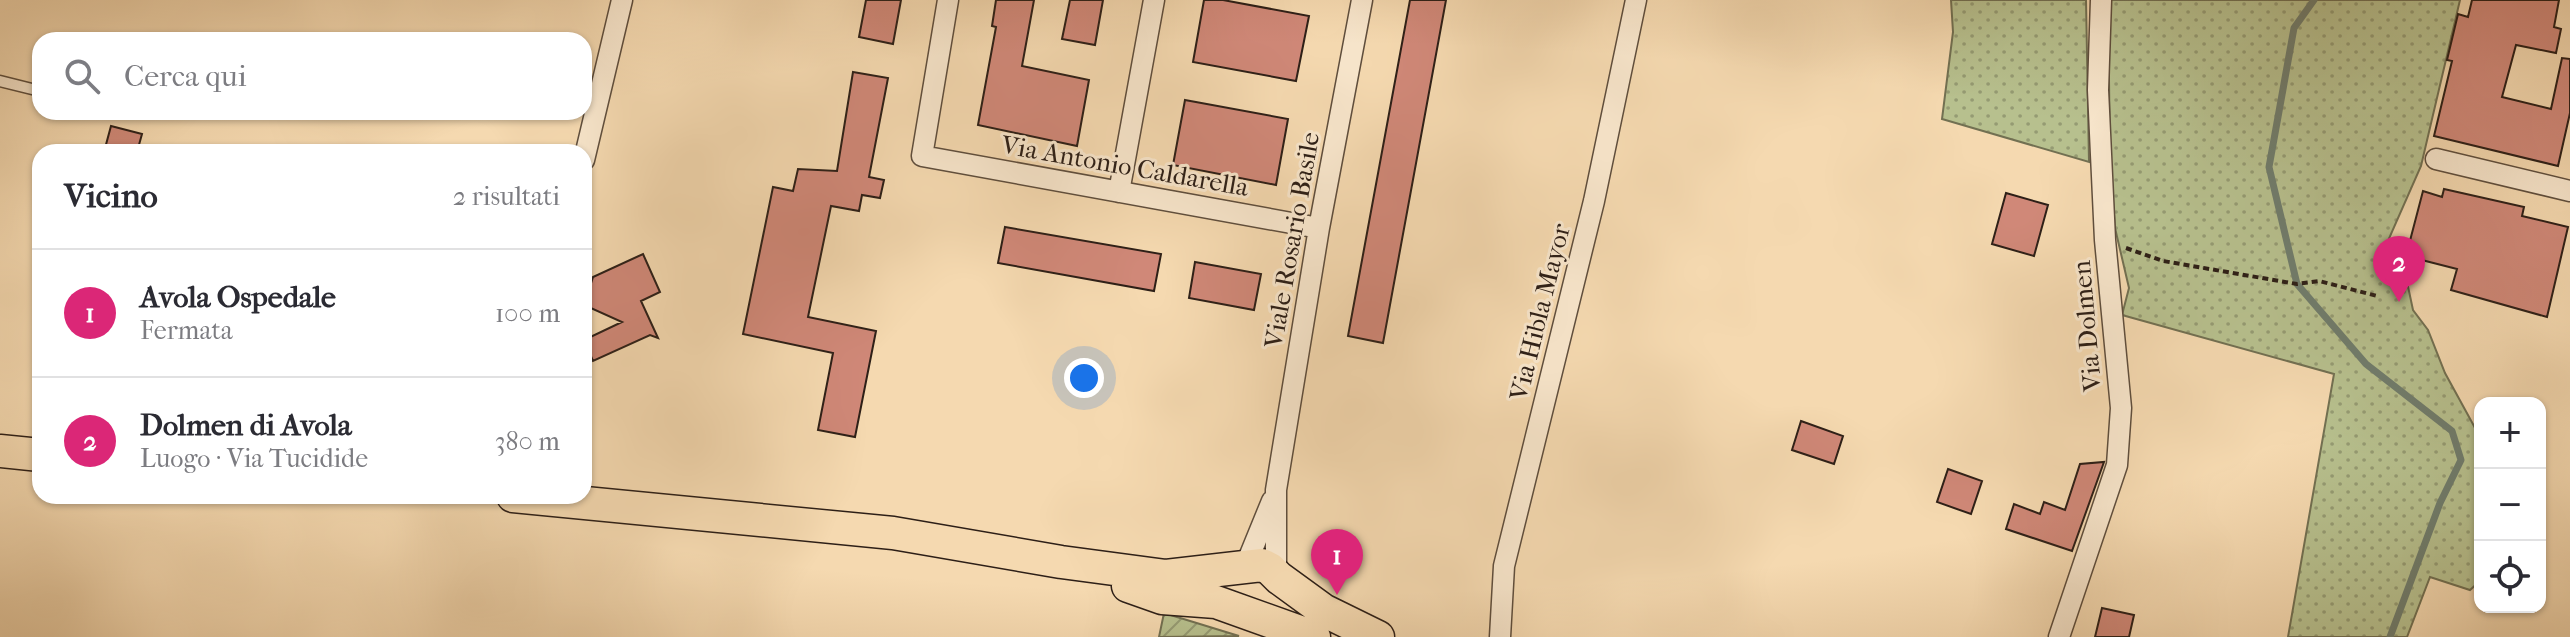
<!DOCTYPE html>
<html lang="it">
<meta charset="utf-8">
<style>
:root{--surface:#fff;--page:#f2f2f3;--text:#2b2b33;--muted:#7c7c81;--line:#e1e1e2;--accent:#db2777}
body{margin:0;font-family:"IM FELL French Canon",serif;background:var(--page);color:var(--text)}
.controls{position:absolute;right:24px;bottom:24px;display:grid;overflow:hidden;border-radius:16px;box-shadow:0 2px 6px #0004}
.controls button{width:72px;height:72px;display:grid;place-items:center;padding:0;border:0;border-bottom:2px solid var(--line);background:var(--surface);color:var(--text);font:40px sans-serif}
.you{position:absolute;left:1084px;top:378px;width:28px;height:28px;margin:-20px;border:6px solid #fff;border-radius:50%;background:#1a73e8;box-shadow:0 0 0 12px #1a73e833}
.badge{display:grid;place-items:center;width:52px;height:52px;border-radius:50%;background:var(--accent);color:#fff;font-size:26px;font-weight:700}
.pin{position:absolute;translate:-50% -66px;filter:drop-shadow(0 2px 4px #0008)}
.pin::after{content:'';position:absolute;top:42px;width:28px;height:24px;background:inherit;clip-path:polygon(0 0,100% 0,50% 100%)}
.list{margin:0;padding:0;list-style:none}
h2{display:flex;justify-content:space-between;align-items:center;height:104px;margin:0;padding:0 32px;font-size:34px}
h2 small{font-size:26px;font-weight:400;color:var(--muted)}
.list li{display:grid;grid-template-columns:52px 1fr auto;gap:24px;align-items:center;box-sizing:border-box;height:128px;padding:0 32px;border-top:2px solid var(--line)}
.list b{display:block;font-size:30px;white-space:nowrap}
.list p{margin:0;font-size:26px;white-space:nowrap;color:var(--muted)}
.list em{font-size:26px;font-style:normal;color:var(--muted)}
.icon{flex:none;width:44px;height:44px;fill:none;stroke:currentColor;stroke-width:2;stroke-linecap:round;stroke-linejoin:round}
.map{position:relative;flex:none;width:2570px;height:637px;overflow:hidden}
.search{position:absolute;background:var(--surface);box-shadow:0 2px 6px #0004;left:32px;top:32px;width:560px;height:88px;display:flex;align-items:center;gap:20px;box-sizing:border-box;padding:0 28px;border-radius:24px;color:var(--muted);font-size:30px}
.panel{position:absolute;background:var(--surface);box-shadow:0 2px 6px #0004;left:32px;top:144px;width:560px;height:360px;border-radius:24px}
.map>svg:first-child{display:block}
.grass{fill:url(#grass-dots);stroke:#727052;stroke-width:2}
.garden{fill:url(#garden-furrows);stroke:#727052;stroke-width:2}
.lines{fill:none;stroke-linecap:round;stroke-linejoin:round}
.stream{stroke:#707d6d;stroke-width:7}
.building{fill:#d08878;stroke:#2d1f17;stroke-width:2}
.lane-casing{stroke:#5f4e3d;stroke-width:13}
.street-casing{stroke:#5f4e3d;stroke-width:23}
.primary-casing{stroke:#2d1f17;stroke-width:35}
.path{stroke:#2d1f17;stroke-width:4;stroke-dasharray:6 4;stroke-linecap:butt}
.lane{stroke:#f8e6cc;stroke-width:10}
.street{stroke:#f8e6cc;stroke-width:20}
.primary{stroke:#f5d9b0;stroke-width:32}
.labels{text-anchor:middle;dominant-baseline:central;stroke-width:6;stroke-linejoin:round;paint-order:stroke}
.street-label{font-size:26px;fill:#2d1f17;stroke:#f8e6cc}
</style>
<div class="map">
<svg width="2570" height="637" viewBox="0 0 2570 637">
<defs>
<pattern id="grass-dots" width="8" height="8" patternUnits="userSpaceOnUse" patternTransform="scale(2)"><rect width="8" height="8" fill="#b7c08e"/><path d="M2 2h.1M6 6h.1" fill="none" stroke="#959b73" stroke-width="1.8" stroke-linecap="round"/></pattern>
<pattern id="garden-furrows" width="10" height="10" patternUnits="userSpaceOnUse" patternTransform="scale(2)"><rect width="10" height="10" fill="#b7c08e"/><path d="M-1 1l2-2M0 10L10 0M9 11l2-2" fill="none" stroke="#959b73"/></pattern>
</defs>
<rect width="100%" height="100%" fill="#f5d9b0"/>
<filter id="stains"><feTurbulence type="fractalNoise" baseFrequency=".0025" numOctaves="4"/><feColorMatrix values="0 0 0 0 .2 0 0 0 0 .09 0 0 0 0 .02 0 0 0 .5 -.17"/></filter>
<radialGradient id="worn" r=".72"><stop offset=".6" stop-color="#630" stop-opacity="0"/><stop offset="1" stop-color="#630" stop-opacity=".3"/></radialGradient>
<path class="grass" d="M1951 0H2086L2089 162 1942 119 1953 32Z
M2108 0H2460L2421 166 2376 268 2406 277 2413 310 2428 330 2445 373 2480 437V581L2470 590 2430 577 2407 637H2288L2334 374 2122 315 2129 288 2115 228 2110 159Z"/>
<path class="garden" d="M1164 613 1239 636 1159 637Z"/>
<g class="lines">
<path class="stream" d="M2314 0 2294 28 2269 167 2297 284 2366 364 2452 431 2461 460 2440 503 2390 637"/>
</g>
<path class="building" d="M866 0H901L893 44 859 37Z
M996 0H1034L1022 66 1089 80 1077 146 978 125 996 27 992 26Z
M1070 0H1103L1095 45 1062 39Z
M1204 0H1223L1309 16 1296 81 1193 62Z
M1410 0H1446L1383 343 1348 336Z
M2472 0H2559L2554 27 2561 29 2556 53 2516 45 2502 97 2551 109 2562 58 2570 59V113L2558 166 2434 136 2452 61 2447 60 2458 14 2468 17Z
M853 72 888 78 869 177 884 180 880 198 862 195 859 211 831 206 808 317 876 331 855 437 818 430 833 353 743 334 773 187 793 191 798 169 837 171Z
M1185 100 1288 119 1276 185 1173 165Z
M111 126 142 134 137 152H104Z
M2444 189 2524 207 2522 216 2568 227 2547 317 2451 290 2457 269 2406 256 2423 191 2442 197Z
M2006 193 2048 205 2034 256 1992 244Z
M1005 227 1161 254 1154 291 998 263Z
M643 254 660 292 641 301 658 338 650 335 593 361 584 340 622 322 584 305 593 277Z
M1195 262 1261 274 1254 310 1189 298Z
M1801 421 1843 436 1834 464 1792 450Z
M2104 462 2072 551 2006 529 2014 504 2040 514 2044 502 2065 510 2080 464Z
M1948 469 1982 481 1971 514 1937 502Z
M2102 608 2134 615 2129 637H2095Z"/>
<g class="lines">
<defs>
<path id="lane" d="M0 81 40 91"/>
<path id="street" d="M948 0 922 156 1319 228
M2436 159 2570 191
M584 160 622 0
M1119 192 1154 0
M1245 567 1272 501
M1276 574V490L1319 228 1362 0
M1500 637 1504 566 1594 201 1636 0
M2059 637 2117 465 2121 408 2105 240 2098 90 2101 0"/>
<path id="primary" d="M0 451 40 455
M513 496 893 533 1061 562 1166 576 1262 565 1270 569 1279 578 1323 610 1378 637
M1128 586 1162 598 1216 602 1314 637"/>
</defs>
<use href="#lane" class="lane-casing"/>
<use href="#street" class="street-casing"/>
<use href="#primary" class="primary-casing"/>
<path class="path" d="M2126 248 2163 261 2297 284 2319 281 2377 296"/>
<use href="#lane" class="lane"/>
<use href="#street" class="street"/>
<use href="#primary" class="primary"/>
</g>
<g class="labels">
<g class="street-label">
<text transform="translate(1125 166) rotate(10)">Via Antonio Caldarella</text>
<text transform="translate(1292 240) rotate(-80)">Viale Rosario Basile</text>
<text transform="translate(1540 312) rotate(-76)">Via Hibla Mayor</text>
<text transform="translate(2087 326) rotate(-95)">Via Dolmen</text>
</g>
</g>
<rect width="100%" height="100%" filter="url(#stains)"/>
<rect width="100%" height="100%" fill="url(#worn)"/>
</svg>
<div class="controls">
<button>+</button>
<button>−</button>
<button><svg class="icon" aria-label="locate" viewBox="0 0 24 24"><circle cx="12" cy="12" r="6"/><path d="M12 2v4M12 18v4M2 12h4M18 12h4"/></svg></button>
</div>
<div class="you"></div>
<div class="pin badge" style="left:1337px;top:595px">1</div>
<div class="pin badge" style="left:2399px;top:302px">2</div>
<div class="search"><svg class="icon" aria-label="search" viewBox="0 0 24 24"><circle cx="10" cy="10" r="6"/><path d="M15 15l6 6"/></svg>Cerca qui</div>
<section class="panel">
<h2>Vicino<small>2 risultati</small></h2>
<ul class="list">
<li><span class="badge">1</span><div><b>Avola Ospedale</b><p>Fermata</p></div><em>100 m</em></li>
<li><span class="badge">2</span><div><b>Dolmen di Avola</b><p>Luogo · Via Tucidide</p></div><em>380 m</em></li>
</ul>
</section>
</div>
